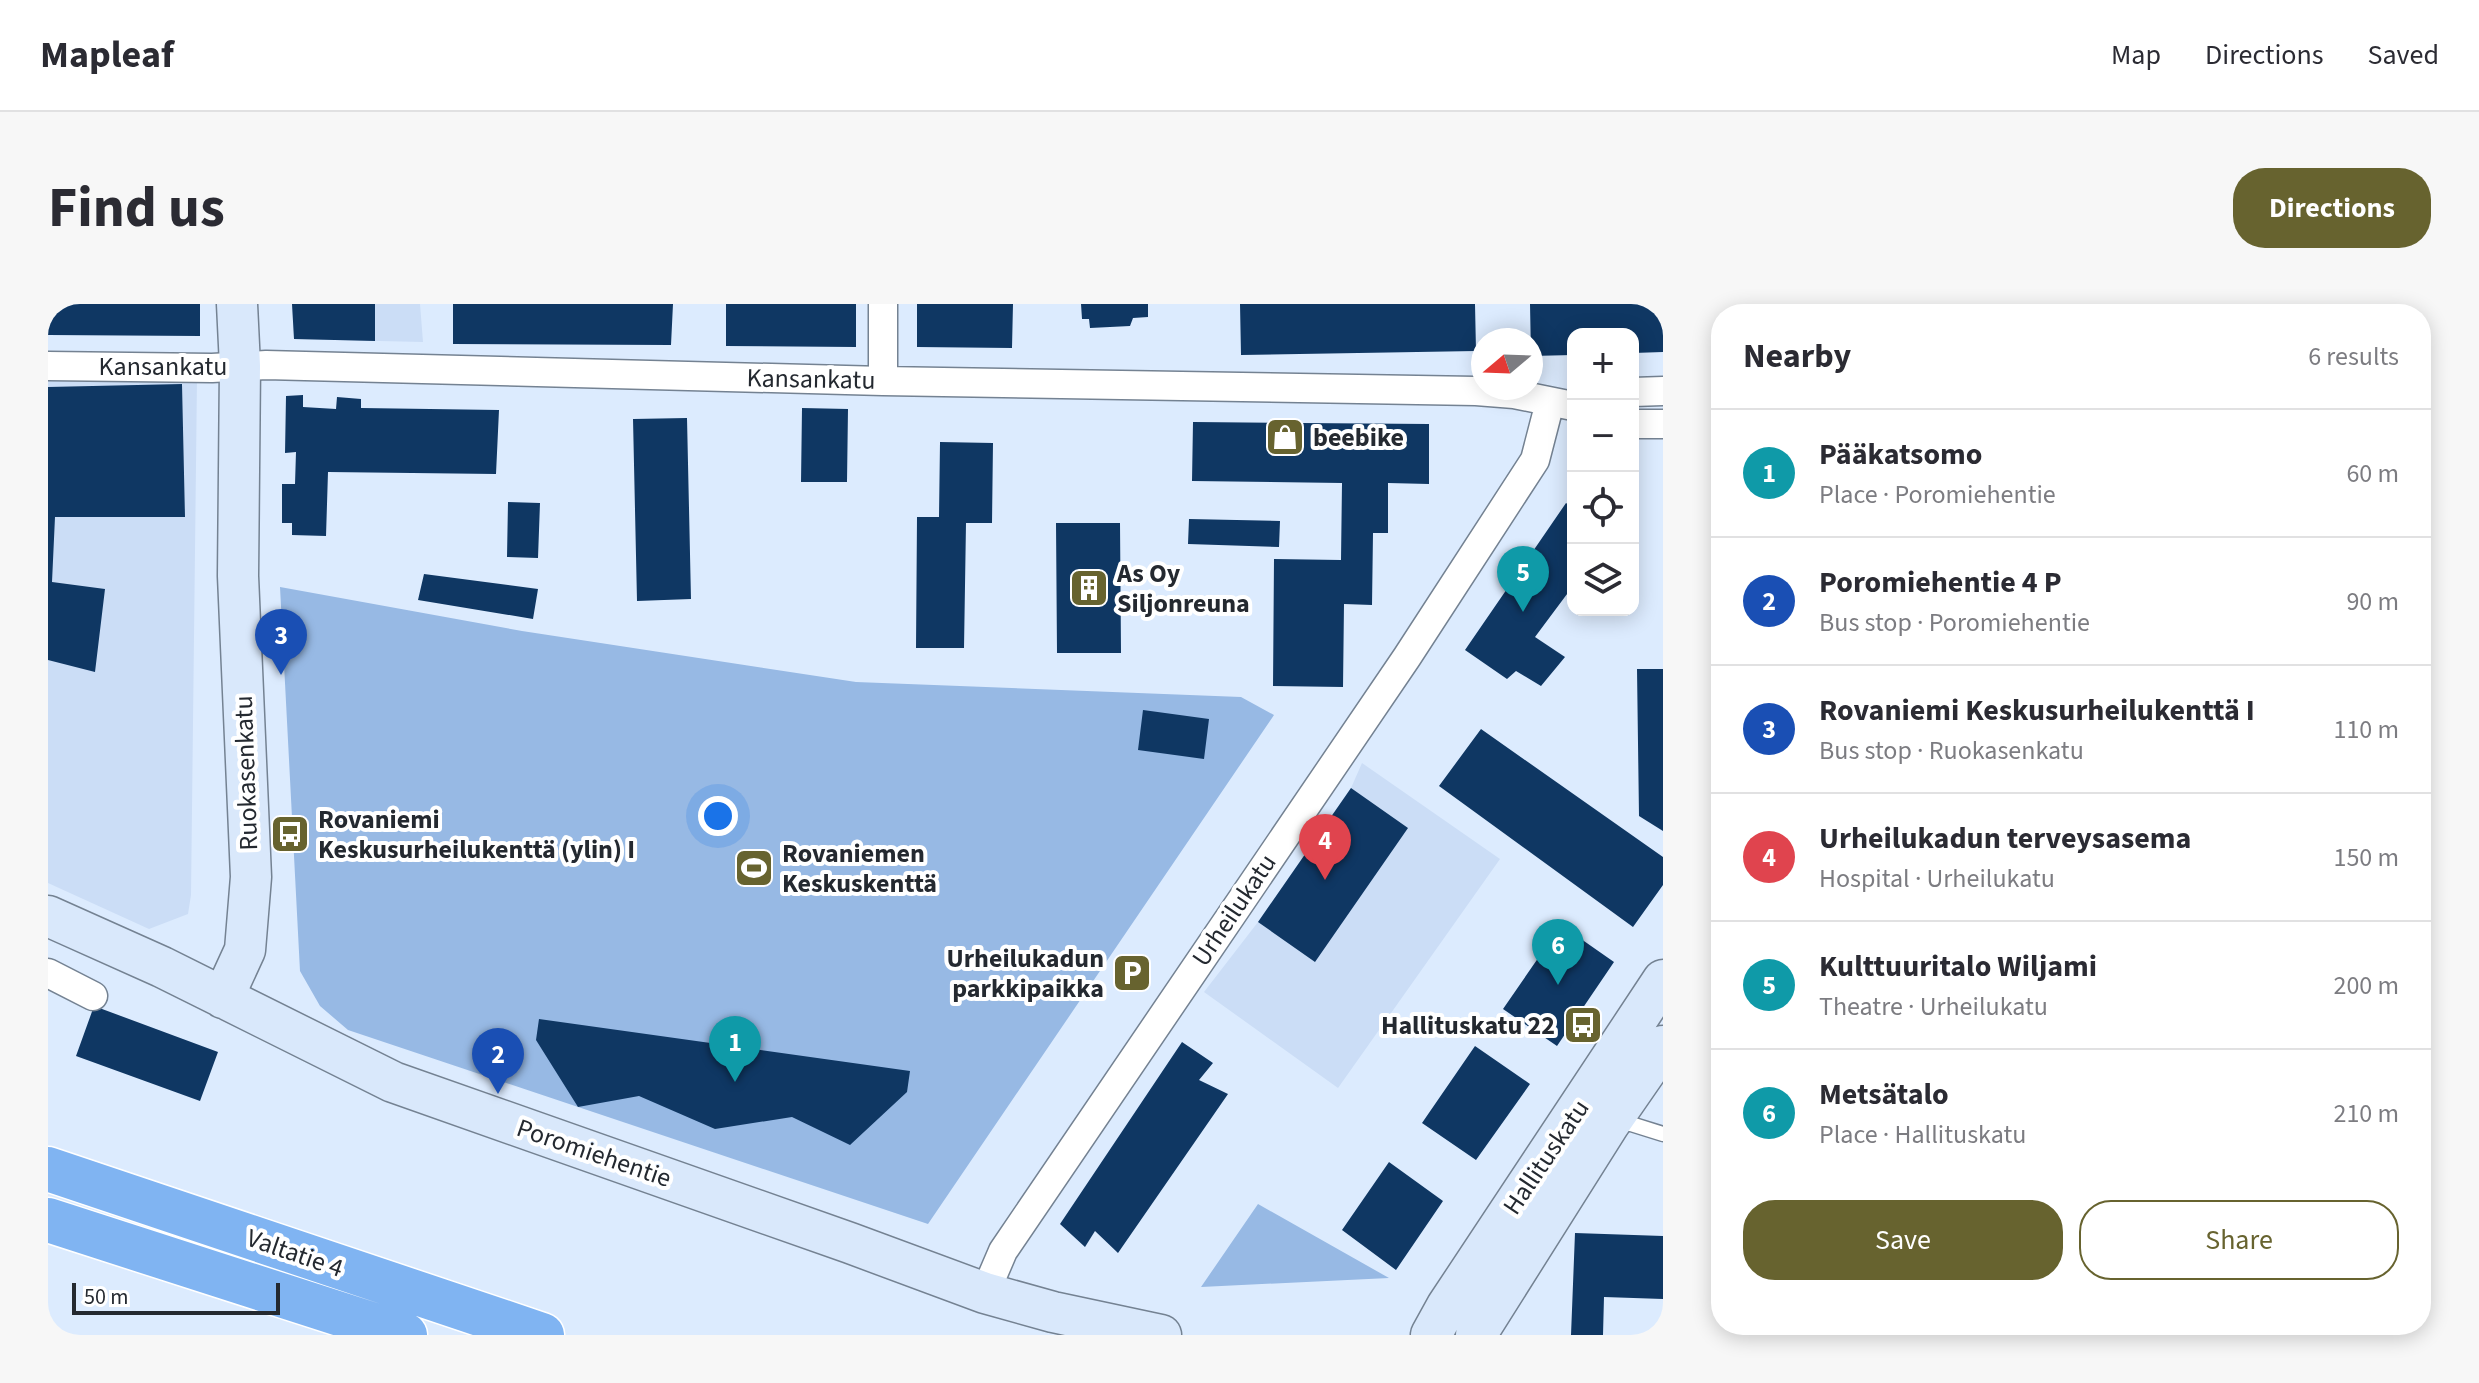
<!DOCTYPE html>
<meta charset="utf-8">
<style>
:root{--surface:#fff;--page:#f7f7f7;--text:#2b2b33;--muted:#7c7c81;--line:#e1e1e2;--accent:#67632f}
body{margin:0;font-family:"Source Sans 3",sans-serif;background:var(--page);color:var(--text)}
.controls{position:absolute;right:24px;top:24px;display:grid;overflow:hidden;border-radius:16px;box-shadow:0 4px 20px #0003}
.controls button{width:72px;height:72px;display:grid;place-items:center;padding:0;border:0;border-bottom:2px solid var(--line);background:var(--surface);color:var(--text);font:40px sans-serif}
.compass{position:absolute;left:1423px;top:24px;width:72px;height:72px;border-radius:50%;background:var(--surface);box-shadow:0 4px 20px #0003;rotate:251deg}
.scale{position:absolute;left:24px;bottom:20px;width:208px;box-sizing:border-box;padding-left:8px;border:4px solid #242930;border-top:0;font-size:22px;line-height:28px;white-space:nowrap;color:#242930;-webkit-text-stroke:6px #fff;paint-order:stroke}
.you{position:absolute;left:670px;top:512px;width:28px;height:28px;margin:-20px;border:6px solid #fff;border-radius:50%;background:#1a73e8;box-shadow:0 0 0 12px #1a73e833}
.badge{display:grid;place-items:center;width:52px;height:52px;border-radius:50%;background:var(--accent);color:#fff;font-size:26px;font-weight:700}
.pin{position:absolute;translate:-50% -66px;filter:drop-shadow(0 2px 4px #0008)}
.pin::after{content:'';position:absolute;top:42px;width:28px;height:24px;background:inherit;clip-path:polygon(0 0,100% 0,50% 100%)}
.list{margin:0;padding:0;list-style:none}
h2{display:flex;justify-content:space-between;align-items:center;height:104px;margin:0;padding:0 32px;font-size:34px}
h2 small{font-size:26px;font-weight:400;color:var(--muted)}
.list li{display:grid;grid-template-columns:52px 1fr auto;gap:24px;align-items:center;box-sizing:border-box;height:128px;padding:0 32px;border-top:2px solid var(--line)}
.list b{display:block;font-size:30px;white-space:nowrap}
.list p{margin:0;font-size:26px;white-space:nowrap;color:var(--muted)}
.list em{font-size:26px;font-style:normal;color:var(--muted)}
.actions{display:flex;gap:16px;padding:24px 32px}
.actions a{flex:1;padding:18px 0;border:2px solid var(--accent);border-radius:32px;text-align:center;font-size:28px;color:var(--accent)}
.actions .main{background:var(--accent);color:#fff}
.icon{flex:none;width:44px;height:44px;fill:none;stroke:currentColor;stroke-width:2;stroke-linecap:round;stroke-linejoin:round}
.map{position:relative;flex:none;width:1615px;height:1031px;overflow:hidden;border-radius:32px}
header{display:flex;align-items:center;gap:48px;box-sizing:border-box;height:112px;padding:0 40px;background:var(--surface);border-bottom:2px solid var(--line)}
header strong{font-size:38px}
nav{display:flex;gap:44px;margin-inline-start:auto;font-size:28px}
.intro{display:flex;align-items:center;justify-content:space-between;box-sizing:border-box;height:192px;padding:0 48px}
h1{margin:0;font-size:56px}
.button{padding:20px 36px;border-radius:32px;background:var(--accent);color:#fff;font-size:28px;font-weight:700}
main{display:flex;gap:48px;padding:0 48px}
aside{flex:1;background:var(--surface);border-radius:32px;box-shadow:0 4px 20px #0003}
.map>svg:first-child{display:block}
.built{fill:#cbddf6}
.green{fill:#97b9e4}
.building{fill:#0f3763}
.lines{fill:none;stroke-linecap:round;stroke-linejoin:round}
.lane-casing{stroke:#748292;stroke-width:17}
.street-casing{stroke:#748292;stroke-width:31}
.secondary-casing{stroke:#748292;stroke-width:43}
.highway-casing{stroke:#fff;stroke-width:47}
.lane{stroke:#fff;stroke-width:14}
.street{stroke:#fff;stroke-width:28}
.secondary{stroke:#d9e8fb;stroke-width:40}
.highway{stroke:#80b4f2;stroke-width:44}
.labels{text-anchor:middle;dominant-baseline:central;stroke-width:8;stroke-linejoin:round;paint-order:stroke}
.street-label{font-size:26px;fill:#242930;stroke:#fff}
.poi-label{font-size:26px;font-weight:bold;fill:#242930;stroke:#fff;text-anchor:start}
</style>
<header>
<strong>Mapleaf</strong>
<nav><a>Map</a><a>Directions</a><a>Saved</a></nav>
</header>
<div class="intro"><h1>Find us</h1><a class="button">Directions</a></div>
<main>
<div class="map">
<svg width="1615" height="1031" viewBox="0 0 1615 1031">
<rect width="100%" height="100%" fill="#dcebfe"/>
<path class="built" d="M244 0H372L375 38 246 35Z
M149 75 143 591 140 610 101 625 0 579V77Z
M1314 459 1452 555 1290 784 1156 688 1210 618 1303 484Z"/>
<path class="green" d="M232 283 474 327 808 378 1193 393 1226 411 880 920 300 726 272 702 252 667Z
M1210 900 1341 974 1153 983Z"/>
<path class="building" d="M0 0H152V32L0 31Z
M244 0H327V37L246 35Z
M405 0H625L623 41 405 40Z
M678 0H808V43L678 42Z
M869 0H965L964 44 869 43Z
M1033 0H1100V13L1085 14 1082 22 1042 24 1041 15H1034Z
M1192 0H1427L1428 47 1193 51Z
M1482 0H1615V48L1585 49V30H1525V51L1483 52Z
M134 80 137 213H7L4 278 57 285 47 368 0 356V83Z
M255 91V103L288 105 289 93 313 95V104L451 106 448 170 280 168 278 232 244 231V219H234V180H247L248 148 237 149 238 92Z
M754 104 800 105 799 178H753Z
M639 114 643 295 589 297 585 115Z
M1145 118 1381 120V180L1340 179V229H1325L1324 301 1296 300 1295 383 1225 382 1226 255 1293 256 1294 179 1144 177Z
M892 138 945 139 944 219H918L916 344H868L869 213H891Z
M460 198 492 199 490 254 459 253Z
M1518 199 1525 204V282L1487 333 1517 353 1493 382 1468 367 1459 375 1417 346Z
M1141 215 1232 217 1231 243 1140 240Z
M1008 219H1072L1073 349H1009Z
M376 270 490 285 485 315 370 296Z
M1589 365H1615V527L1591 512Z
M1095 406 1161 415 1156 455 1090 446Z
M1433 425 1615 553V581L1585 623 1391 482Z
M1303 484 1360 524 1267 658 1210 618Z
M1513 621 1566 658 1509 742 1455 705Z
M46 702 170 748 152 797 28 752Z
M491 715 862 767 859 788 802 841 744 813 667 825 591 792 530 803 488 736Z
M1134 738 1165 759 1151 776 1180 790 1070 949 1047 927 1037 943 1012 920Z
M1427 742 1482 780 1428 856 1374 819Z
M1341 858 1395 897 1348 966 1294 926Z
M1527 929 1615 932V995L1556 993 1555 1031H1523Z"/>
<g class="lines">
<defs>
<path id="lane" d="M1569 820H1583L1615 830"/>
<path id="street" d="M0 62 164 64 218 61 835 77 1428 87 1466 90 1525 102
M835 77V0
M1585 88 1615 87
M1585 120H1615
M0 669 45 692
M937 989 955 947 1359 353 1487 156 1502 98"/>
<path id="secondary" d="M0 612 114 663 345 778 802 939 937 989 1005 1008 1113 1031
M175 694 197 646 203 573 190 272 192 62 189 0
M1383 1031 1399 1002 1615 676
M1428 1031 1561 820 1615 742"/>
<path id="highway" d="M0 865 494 1031
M0 916 357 1031"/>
</defs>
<use href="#lane" class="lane-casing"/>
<use href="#street" class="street-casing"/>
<use href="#secondary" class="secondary-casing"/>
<use href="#highway" class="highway-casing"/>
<use href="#lane" class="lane"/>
<use href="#street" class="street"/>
<use href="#secondary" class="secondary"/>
<use href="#highway" class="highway"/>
</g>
<defs>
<symbol id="shop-square" viewBox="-11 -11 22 22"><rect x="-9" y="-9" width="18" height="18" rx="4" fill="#67632f" stroke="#fff"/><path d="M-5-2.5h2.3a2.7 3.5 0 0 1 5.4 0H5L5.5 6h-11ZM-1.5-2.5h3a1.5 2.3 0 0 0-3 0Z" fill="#fff"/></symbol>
<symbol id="building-square" viewBox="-11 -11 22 22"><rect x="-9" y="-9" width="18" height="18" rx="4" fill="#67632f" stroke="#fff"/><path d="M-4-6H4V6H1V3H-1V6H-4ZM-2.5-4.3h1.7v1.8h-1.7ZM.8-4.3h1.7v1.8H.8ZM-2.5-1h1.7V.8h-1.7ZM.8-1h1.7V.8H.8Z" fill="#fff"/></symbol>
<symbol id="bus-square" viewBox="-11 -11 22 22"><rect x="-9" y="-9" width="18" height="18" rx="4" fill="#67632f" stroke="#fff"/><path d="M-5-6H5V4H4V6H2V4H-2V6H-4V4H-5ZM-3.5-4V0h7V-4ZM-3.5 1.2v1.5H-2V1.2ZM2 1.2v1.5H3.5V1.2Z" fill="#fff"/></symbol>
<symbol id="stadium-square" viewBox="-11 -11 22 22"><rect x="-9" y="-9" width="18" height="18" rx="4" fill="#67632f" stroke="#fff"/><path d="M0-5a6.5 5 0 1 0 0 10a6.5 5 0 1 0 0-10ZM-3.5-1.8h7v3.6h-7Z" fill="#fff"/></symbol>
<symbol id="parking-square" viewBox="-11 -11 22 22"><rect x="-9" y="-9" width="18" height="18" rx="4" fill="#67632f" stroke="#fff"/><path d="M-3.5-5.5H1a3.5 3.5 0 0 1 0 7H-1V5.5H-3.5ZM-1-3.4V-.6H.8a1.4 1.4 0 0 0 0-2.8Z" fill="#fff"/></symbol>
</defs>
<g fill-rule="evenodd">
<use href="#shop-square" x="1215" y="111" width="44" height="44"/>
<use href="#building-square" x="1019" y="262" width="44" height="44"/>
<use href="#bus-square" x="220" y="508" width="44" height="44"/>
<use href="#stadium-square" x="684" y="542" width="44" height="44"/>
<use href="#parking-square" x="1062" y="647" width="44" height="44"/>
<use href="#bus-square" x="1513" y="699" width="44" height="44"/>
</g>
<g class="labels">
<g class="street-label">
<text x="115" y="62">Kansankatu</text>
<text transform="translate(763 75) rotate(1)">Kansankatu</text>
<text transform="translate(198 469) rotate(-92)">Ruokasenkatu</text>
<text transform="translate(1186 606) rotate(-56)">Urheilukatu</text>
<text transform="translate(546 849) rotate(19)">Poromiehentie</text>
<text transform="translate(1498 853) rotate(-56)">Hallituskatu</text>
<text transform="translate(247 949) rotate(19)">Valtatie 4</text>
</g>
<g class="poi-label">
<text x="1265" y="133">beebike</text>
<text x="1069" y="269">As Oy<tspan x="1069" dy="30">Siljonreuna</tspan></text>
<text x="270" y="515">Rovaniemi<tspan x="270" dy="30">Keskusurheilukenttä (ylin) I</tspan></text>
<text x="734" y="549">Rovaniemen<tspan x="734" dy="30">Keskuskenttä</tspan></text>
<text x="1056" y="654" text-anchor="end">Urheilukadun<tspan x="1056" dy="30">parkkipaikka</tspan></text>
<text x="1507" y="721" text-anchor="end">Hallituskatu 22</text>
</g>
</g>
</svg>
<div class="controls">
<button>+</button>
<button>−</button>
<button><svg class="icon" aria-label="locate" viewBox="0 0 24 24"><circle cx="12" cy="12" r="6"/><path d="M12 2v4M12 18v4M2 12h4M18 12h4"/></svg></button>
<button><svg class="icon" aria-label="layers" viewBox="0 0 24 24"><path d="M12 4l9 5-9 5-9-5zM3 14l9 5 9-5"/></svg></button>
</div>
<svg class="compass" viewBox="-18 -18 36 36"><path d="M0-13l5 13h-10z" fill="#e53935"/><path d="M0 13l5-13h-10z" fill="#7c7c81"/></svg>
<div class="scale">50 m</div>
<div class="you"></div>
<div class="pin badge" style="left:687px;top:778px;background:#0f9aa8">1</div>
<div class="pin badge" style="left:450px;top:790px;background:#1a4fb4">2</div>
<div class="pin badge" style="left:233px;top:371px;background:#1a4fb4">3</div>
<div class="pin badge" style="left:1277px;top:576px;background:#e0444e">4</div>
<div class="pin badge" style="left:1475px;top:308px;background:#0f9aa8">5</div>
<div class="pin badge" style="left:1510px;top:681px;background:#0f9aa8">6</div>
</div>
<aside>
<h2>Nearby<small>6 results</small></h2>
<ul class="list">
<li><span class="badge" style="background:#0f9aa8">1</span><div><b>Pääkatsomo</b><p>Place · Poromiehentie</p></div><em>60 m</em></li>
<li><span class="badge" style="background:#1a4fb4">2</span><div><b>Poromiehentie 4 P</b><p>Bus stop · Poromiehentie</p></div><em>90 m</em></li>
<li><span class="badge" style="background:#1a4fb4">3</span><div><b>Rovaniemi Keskusurheilukenttä I</b><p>Bus stop · Ruokasenkatu</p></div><em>110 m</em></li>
<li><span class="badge" style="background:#e0444e">4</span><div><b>Urheilukadun terveysasema</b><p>Hospital · Urheilukatu</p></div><em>150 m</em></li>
<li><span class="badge" style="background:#0f9aa8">5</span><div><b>Kulttuuritalo Wiljami</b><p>Theatre · Urheilukatu</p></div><em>200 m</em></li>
<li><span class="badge" style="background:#0f9aa8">6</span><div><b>Metsätalo</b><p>Place · Hallituskatu</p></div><em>210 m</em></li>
</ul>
<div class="actions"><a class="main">Save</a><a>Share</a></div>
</aside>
</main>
